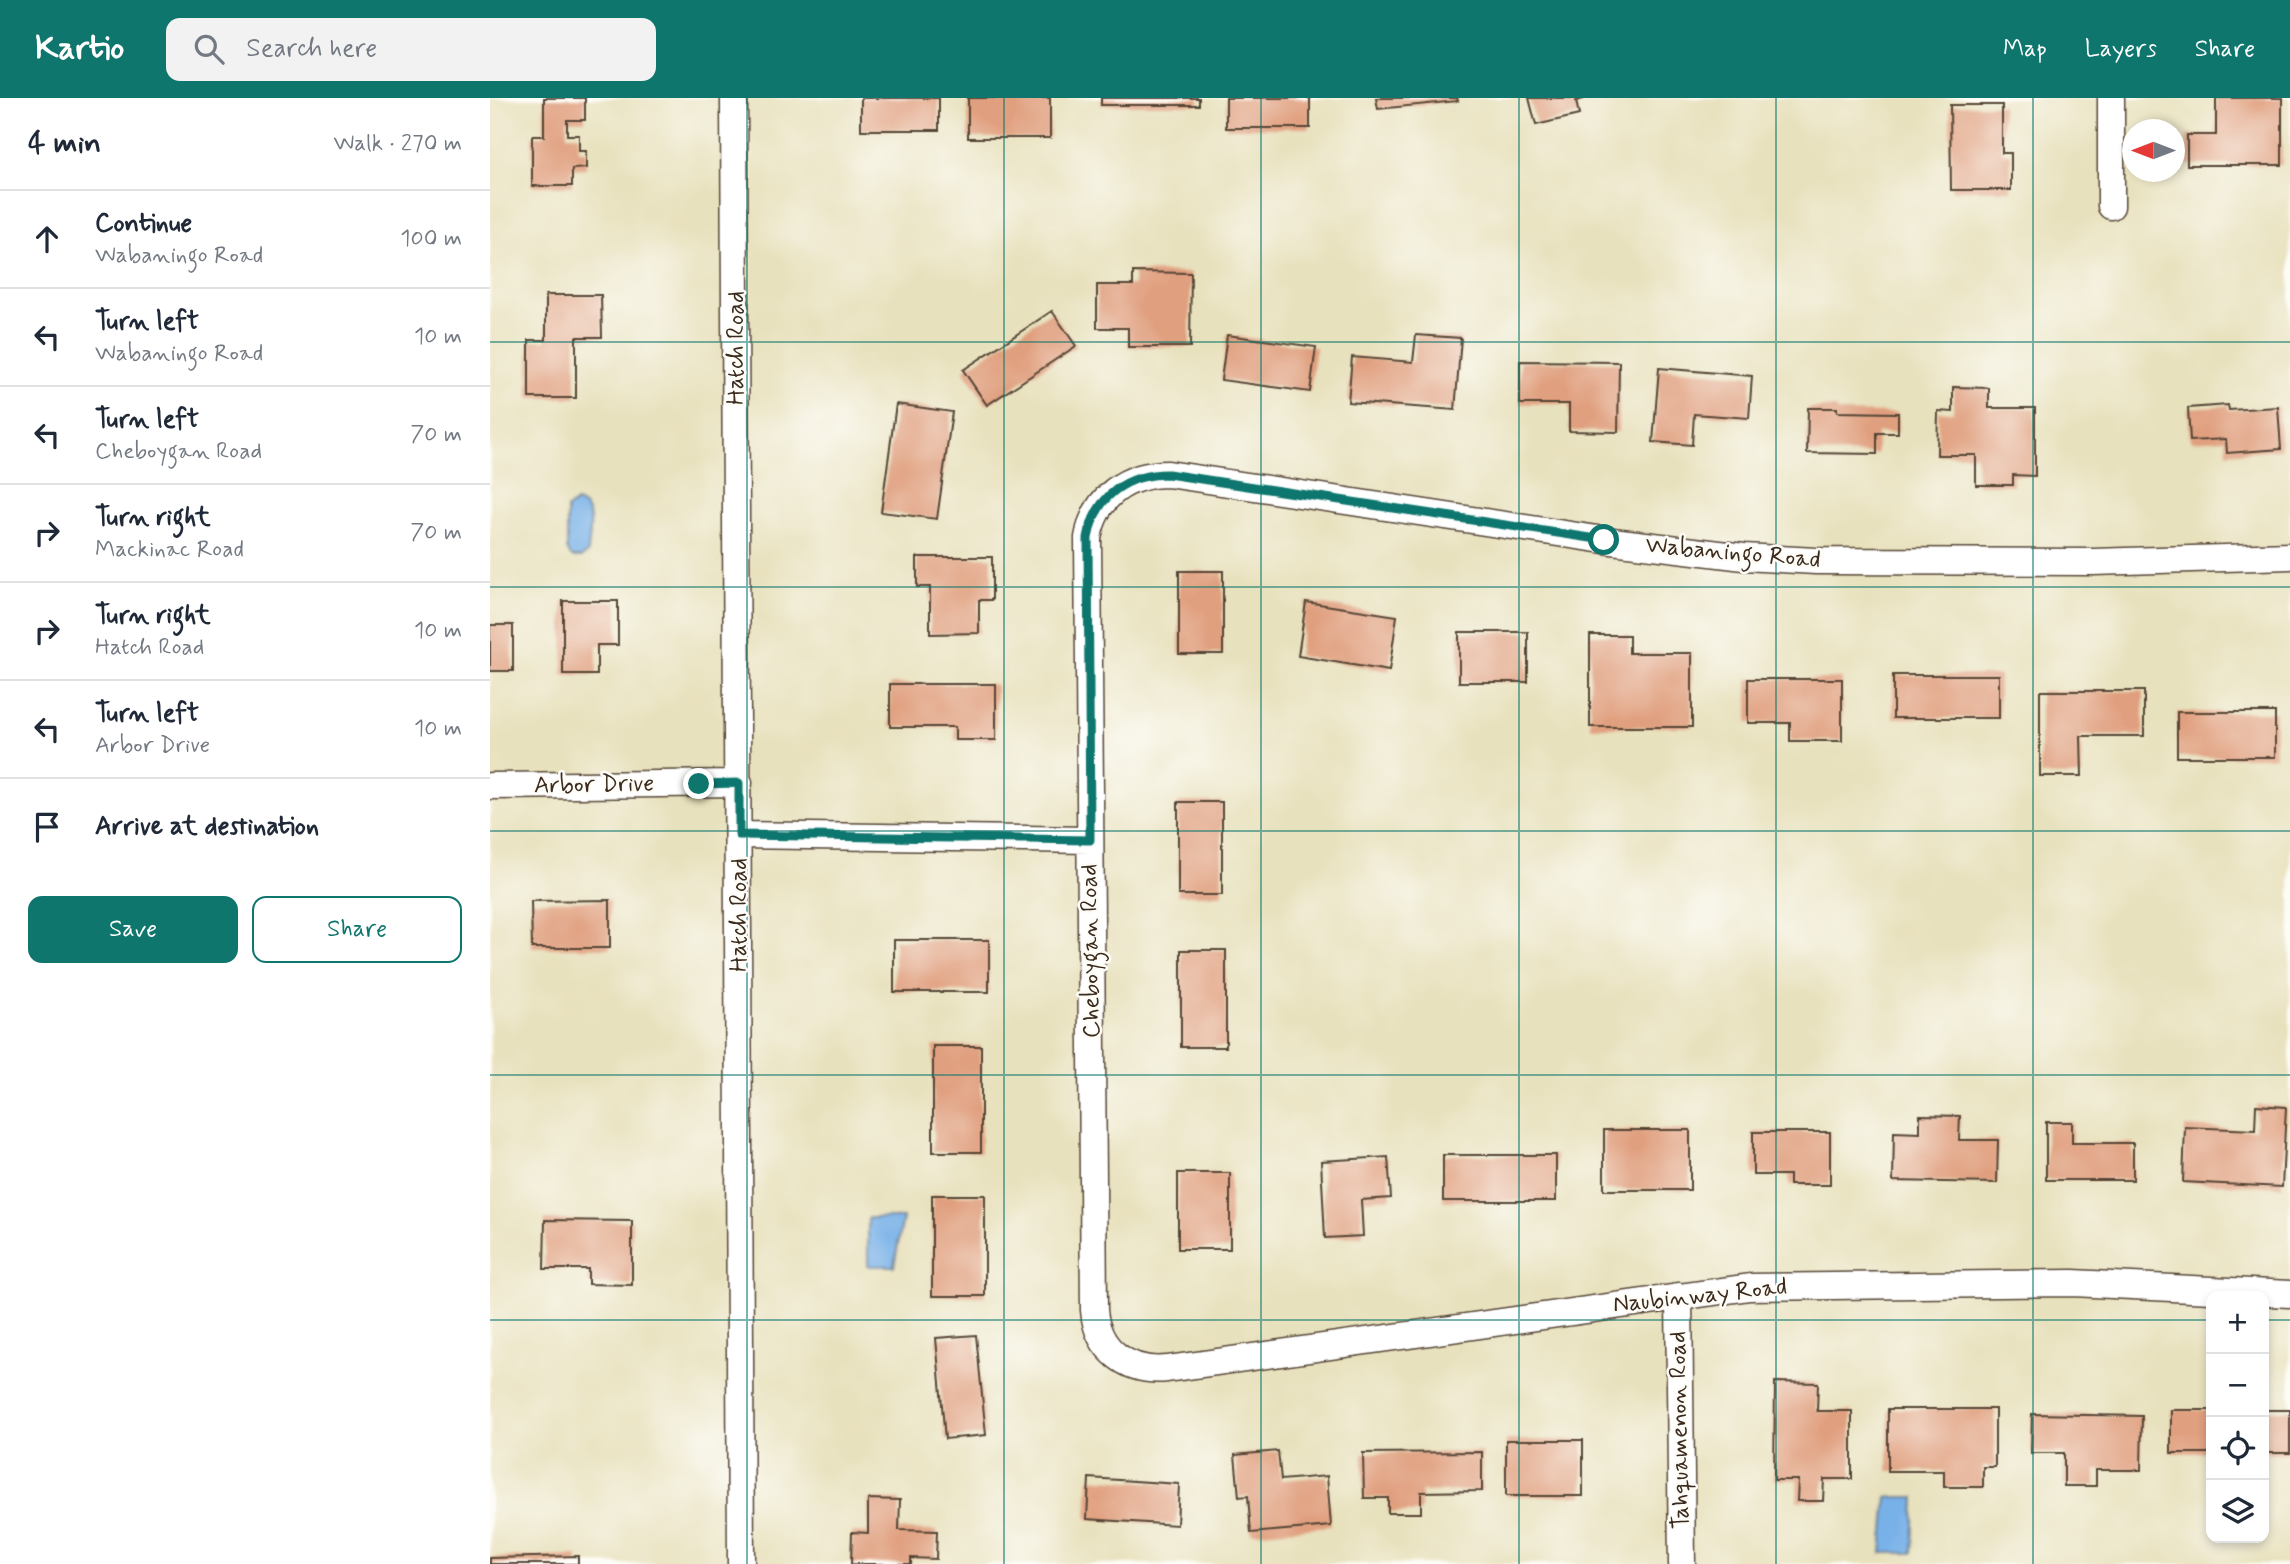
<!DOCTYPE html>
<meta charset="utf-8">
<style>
:root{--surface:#fff;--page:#f2f2f3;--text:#1f2937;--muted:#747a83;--line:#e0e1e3;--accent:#0f766e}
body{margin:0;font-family:Mynerve,sans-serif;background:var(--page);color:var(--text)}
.controls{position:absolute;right:21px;bottom:21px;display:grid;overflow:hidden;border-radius:14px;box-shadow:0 4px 10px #0003}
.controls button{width:63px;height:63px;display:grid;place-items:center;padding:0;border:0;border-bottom:2px solid var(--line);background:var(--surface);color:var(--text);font:35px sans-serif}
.compass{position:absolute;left:1632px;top:21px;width:63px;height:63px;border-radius:50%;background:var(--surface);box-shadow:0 4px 10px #0003;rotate:270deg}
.stop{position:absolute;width:21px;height:21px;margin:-16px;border:5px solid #0f766e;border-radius:50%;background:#fff}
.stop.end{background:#0f766e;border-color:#fff;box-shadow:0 2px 7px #0008}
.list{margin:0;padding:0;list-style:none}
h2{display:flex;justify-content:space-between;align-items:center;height:91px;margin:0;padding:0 28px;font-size:30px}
h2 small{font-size:23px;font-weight:400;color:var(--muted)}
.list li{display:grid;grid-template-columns:46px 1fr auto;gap:21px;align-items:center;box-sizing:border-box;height:98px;padding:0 28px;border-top:2px solid var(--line)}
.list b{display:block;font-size:26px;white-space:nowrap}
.list p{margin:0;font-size:23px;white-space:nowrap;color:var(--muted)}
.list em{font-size:23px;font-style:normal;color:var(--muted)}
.actions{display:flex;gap:14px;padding:21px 28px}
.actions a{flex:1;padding:16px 0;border:2px solid var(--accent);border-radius:14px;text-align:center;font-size:24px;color:var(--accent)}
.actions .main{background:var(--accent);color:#fff}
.icon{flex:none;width:38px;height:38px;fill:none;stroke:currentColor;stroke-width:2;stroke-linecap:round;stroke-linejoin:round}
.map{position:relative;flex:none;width:1800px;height:1466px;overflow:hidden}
header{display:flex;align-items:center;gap:42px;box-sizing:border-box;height:98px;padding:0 35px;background:var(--accent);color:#fff}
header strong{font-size:33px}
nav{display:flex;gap:38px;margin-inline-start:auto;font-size:24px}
.search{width:490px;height:63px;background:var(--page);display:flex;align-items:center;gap:18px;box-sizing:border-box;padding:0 24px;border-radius:14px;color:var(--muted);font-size:26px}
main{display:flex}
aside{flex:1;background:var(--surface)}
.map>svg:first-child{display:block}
.water{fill:#78b1e8;stroke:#5a6e83;stroke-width:2}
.building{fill:#e09f7e}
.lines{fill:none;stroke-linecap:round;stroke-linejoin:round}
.street-casing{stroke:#554536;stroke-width:29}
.street{stroke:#fff;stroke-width:26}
.route{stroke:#0f766e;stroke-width:9}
.grid{fill:none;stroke:#0f766e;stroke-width:2;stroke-opacity:0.55}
.labels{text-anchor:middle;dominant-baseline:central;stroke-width:5;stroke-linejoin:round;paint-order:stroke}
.street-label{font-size:24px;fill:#3b2a1e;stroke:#fdfcf7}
</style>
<header>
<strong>Kartio</strong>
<div class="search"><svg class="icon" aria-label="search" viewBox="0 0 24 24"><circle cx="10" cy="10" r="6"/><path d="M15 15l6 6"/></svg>Search here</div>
<nav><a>Map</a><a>Layers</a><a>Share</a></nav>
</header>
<main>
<aside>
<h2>4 min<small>Walk · 270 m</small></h2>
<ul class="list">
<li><svg class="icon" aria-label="ahead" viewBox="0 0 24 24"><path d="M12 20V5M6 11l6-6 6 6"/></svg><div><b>Continue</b><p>Wabaningo Road</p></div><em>100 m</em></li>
<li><svg class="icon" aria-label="left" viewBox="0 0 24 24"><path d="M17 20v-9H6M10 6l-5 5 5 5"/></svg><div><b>Turn left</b><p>Wabaningo Road</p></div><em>10 m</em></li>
<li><svg class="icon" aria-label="left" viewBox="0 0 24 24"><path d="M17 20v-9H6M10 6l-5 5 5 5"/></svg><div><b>Turn left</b><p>Cheboygan Road</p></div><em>70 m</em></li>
<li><svg class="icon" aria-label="right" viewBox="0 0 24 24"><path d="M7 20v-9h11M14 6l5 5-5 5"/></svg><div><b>Turn right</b><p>Mackinac Road</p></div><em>70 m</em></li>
<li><svg class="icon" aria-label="right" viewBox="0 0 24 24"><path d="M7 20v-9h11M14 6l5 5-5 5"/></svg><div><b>Turn right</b><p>Hatch Road</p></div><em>10 m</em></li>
<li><svg class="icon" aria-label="left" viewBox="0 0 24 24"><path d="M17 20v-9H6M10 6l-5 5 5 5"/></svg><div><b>Turn left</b><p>Arbor Drive</p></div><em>10 m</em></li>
<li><svg class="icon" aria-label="arrive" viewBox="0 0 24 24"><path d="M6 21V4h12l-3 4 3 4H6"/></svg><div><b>Arrive at destination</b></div></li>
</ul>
<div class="actions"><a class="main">Save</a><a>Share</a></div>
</aside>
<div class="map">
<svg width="1800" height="1466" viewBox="0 0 1800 1466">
<rect width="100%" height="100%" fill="#fdfcf7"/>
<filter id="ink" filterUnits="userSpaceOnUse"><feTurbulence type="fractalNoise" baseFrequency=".0143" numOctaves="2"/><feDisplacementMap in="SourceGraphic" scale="14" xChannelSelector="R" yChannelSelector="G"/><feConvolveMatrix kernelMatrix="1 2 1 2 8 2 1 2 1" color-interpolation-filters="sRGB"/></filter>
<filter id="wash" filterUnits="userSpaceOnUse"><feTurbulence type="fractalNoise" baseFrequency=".00686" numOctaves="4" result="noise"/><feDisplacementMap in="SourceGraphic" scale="28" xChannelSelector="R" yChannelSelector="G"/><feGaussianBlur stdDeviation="1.57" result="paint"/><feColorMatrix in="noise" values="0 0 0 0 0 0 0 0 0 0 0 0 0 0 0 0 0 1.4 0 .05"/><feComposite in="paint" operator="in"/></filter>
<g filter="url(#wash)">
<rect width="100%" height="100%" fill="#e8e1bd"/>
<path class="water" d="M86 404C107 410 99 435 98 454L92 459H82L77 452V411Z
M378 1120H413L404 1168H378Z
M1397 1399H1425L1423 1455H1392Z"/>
<g id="blocks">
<path class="building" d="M54 0H95V22H77V37H89V53H96V70L82 71V88H42V38H54Z
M371 0H449V32H371Z
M478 0H560V40H478Z
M611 0H709V7H611Z
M736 0H820V30H736Z
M886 0H967L968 3 888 11Z
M1039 0H1094V1L1086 3 1089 17 1046 27Z
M1726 0H1792V67H1697V37H1726Z
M1460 7H1512V55H1521V92H1461Z
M643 174 701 175 700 249H638V230H607V187H643Z
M56 197H111L112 239H86V300H39V242H56Z
M562 213 586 248 497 307 473 272Z
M737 237 826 249 820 294 731 282Z
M926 237 971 240 965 312 858 304 862 259 923 264Z
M1030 263 1129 264 1128 334 1079 333V306H1030Z
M1169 270 1262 278 1259 320 1204 316 1202 347 1163 344Z
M1463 289 1499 290V310H1545V378L1523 377V387H1486V357H1447L1448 313 1463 314Z
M406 306 462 314 447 421 391 414Z
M1738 307 1739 312 1788 309 1791 351 1737 355 1736 341 1700 343 1698 310Z
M1318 310H1347V314L1408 315V335H1387V356L1317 355Z
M427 459H502V502H489V535L440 536V489H427Z
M689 473H733V556H689Z
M73 503H128V547H107V577H73Z
M816 504 907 518 899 573 808 558Z
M0 527H23V573H0Z
M969 534H1038V584H969Z
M1100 537H1139V555H1202V629H1100Z
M1403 577H1509V620H1403Z
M1258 581H1352V643H1300V625H1258Z
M400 586H506V642H465V629H400Z
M1550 593H1654V638H1591L1592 678H1550Z
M1687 614H1785V659H1687Z
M688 704H732V797H688Z
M120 802V850H42L41 803Z
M404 842H499V894H404Z
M691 852H736V949H691Z
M443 948H491V1054H443Z
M1766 1007 1796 1009 1792 1089 1693 1084 1695 1029 1765 1032Z
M1430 1017 1470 1018 1469 1042H1508L1507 1085 1403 1083 1404 1034 1430 1035Z
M1556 1024H1582V1045H1643V1082H1556Z
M1114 1032H1200V1092H1114Z
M1263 1034H1340V1087H1299V1077H1263Z
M953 1057H1066V1103H953Z
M898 1059 901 1100 871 1102 873 1138 835 1140 831 1063Z
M688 1075H740V1151H688Z
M442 1097H495V1198H442Z
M55 1122 142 1123V1187L98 1186V1171H54Z
M486 1237 496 1337 455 1341 446 1240Z
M1285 1284 1328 1285 1327 1313H1362V1381H1334L1333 1403H1307L1308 1382H1284Z
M1398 1311H1505V1369H1493V1389H1454V1373H1398Z
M1681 1312H1721V1355H1681Z
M1774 1312H1800V1355H1774Z
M1542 1316 1652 1318 1651 1372H1606V1388H1574V1355H1541Z
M1016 1342H1093V1398H1016Z
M788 1353 791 1382 837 1378 841 1428 761 1435 758 1398 749 1399 745 1357Z
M992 1354V1393L931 1394V1415H898V1400H874L873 1355Z
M599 1380 689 1386 687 1427 597 1421Z
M378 1401 410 1402 409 1432 447 1433 446 1461 421 1460V1466H361L362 1434 378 1435Z
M88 1458V1466H0V1460Z"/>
</g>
</g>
<g filter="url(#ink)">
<use href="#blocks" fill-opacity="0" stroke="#554536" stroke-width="2"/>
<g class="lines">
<defs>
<path id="street" d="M244 0 251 1466
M1621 0V108
M1800 458 1603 464 1326 463 1254 459 1114 442 678 376C637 376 605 398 598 440L604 1212C607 1252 638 1275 677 1271L1260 1189 1583 1185 1800 1196
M0 688 249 685
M249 737 600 742
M1189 1198 1192 1466"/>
</defs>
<use href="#street" class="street-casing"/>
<use href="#street" class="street"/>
</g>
</g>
<g class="lines" filter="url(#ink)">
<path class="route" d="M209 686 249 685V737L600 742 598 440C605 398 637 376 678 376L1114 442"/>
</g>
<path class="grid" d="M257 0V1466M514 0V1466M771 0V1466M1029 0V1466M1286 0V1466M1543 0V1466M0 244H1800M0 489H1800M0 733H1800M0 977H1800M0 1222H1721M1774 1222H1800"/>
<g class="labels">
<g class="street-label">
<text transform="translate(246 250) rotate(-90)">Hatch Road</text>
<text transform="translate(1243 455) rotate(5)">Wabaningo Road</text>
<text transform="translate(104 687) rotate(-1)">Arbor Drive</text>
<text transform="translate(249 817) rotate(-90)">Hatch Road</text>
<text transform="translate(601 853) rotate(-91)">Cheboygan Road</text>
<text transform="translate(1210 1198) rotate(-6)">Naubinway Road</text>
<text transform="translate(1190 1332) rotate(-91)">Tahquamenon Road</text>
</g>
</g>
</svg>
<div class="controls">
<button>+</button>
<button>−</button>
<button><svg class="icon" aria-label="locate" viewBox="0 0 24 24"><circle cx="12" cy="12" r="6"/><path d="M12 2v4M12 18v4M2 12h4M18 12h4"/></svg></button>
<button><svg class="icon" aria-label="layers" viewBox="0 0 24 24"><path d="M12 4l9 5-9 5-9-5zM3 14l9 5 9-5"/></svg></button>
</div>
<svg class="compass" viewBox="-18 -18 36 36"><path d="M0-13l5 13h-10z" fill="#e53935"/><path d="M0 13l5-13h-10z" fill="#747a83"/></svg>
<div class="stop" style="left:1114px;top:442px"></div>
<div class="stop end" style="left:209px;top:686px"></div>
</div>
</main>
